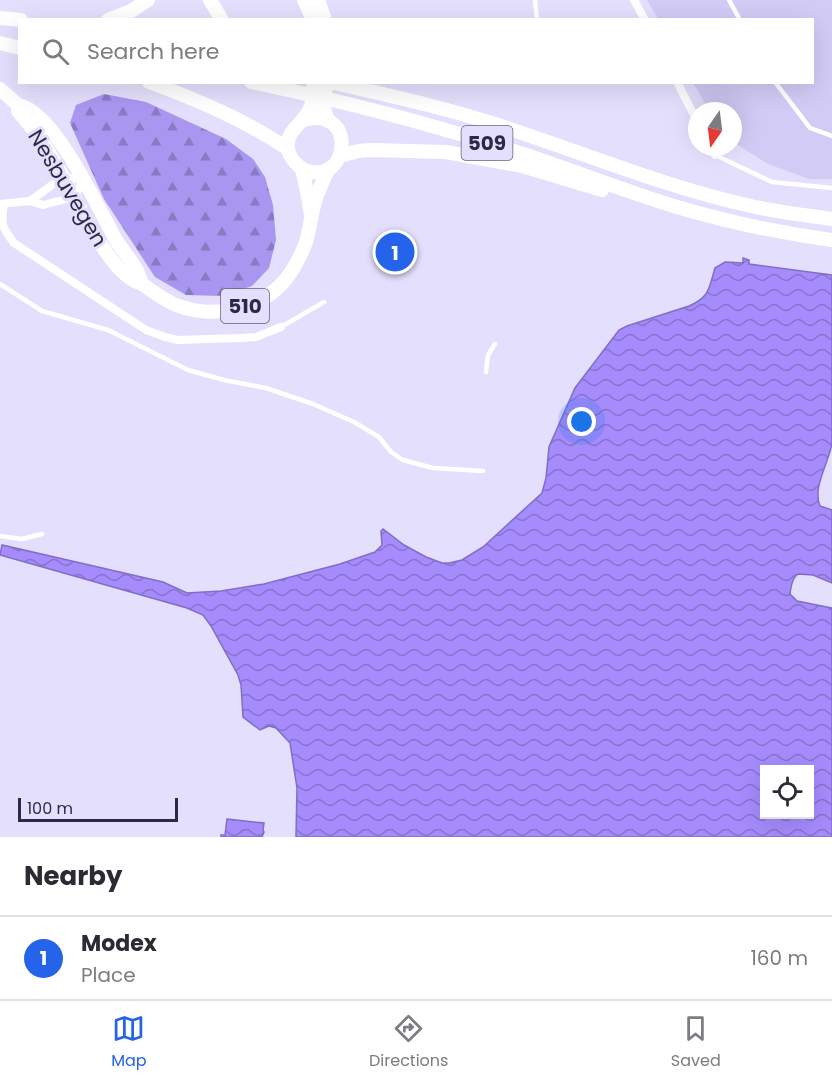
<!DOCTYPE html>
<style>
:root{--surface:#fff;--page:#f7f7f7;--text:#2b2b33;--muted:#7c7c81;--line:#e1e1e2;--accent:#2563eb}
body{margin:0;font-family:Poppins,sans-serif;background:var(--page);color:var(--text)}
.controls{position:absolute;right:18px;bottom:18px;display:grid;overflow:hidden;border-radius:0px;box-shadow:0 6px 24px #0002}
.controls button{width:54px;height:54px;display:grid;place-items:center;padding:0;border:0;border-bottom:2px solid var(--line);background:var(--surface);color:var(--text);font:30px sans-serif}
.compass{position:absolute;left:688px;top:102px;width:54px;height:54px;border-radius:50%;background:var(--surface);box-shadow:0 6px 24px #0002;rotate:194deg}
.scale{position:absolute;left:18px;bottom:15px;width:160px;box-sizing:border-box;padding-left:6px;border:3px solid #2e2844;border-top:0;font-size:16px;line-height:21px;white-space:nowrap;color:#2e2844;-webkit-text-stroke:4px #e4dffc;paint-order:stroke}
.you{position:absolute;left:582px;top:422px;width:21px;height:21px;margin:-15px;border:4px solid #fff;border-radius:50%;background:#1a73e8;box-shadow:0 0 0 9px #1a73e833}
.badge{display:grid;place-items:center;width:39px;height:39px;border-radius:50%;background:var(--accent);color:#fff;font-size:20px;font-weight:700}
.pin{position:absolute;translate:-50% -50%;border:3px solid #fff;box-shadow:0 2px 6px #0006}
.list{margin:0;padding:0;list-style:none}
h2{display:flex;justify-content:space-between;align-items:center;height:78px;margin:0;padding:0 24px;font-size:26px}
h2 small{font-size:20px;font-weight:400;color:var(--muted)}
.list li{display:grid;grid-template-columns:39px 1fr auto;gap:18px;align-items:center;box-sizing:border-box;height:84px;padding:0 24px;border-top:2px solid var(--line)}
.list b{display:block;font-size:22px;white-space:nowrap}
.list p{margin:0;font-size:20px;white-space:nowrap;color:var(--muted)}
.list em{font-size:20px;font-style:normal;color:var(--muted)}
.icon{flex:none;width:33px;height:33px;fill:none;stroke:currentColor;stroke-width:2;stroke-linecap:round;stroke-linejoin:round}
.map{position:relative;flex:none;width:832px;height:837px;overflow:hidden}
.search{position:absolute;background:var(--surface);box-shadow:0 6px 24px #0002;left:18px;right:18px;top:18px;height:66px;display:flex;align-items:center;gap:15px;box-sizing:border-box;padding:0 21px;border-radius:0px;color:var(--muted);font-size:22px}
.sheet{height:162px;background:var(--surface)}
nav{display:flex;justify-content:space-around;align-items:center;box-sizing:border-box;height:84px;border-top:2px solid var(--line);background:var(--surface);font-size:16px;color:var(--muted)}
nav a{display:grid;justify-items:center;gap:3px}
nav .on{color:var(--accent)}
.map>svg:first-child{display:block}
.grass{fill:#d2cbf6}
.forest{fill:url(#forest-firs)}
.water{fill:url(#water-waves);stroke:#826dc6;stroke-width:1.5;fill-rule:evenodd}
.lines{fill:none;stroke-linecap:round;stroke-linejoin:round}
.service{stroke:#fff;stroke-width:4.5}
.minor{stroke:#fff;stroke-width:8}
.primary{stroke:#fff;stroke-width:14}
.trunk{stroke:#fff;stroke-width:14}
.labels{text-anchor:middle;dominant-baseline:central;stroke-width:6;stroke-linejoin:round;paint-order:stroke}
.shield{fill:#e4dffc;stroke:#655f7b;stroke-width:1.5}
.shield-label{font-size:20px;font-weight:bold;fill:#2e2844}
.street-label{font-size:21px;fill:#2e2844;stroke:#e4dffc}
</style>
<div class="map">
<svg width="832" height="837" viewBox="0 0 832 837">
<defs>
<pattern id="forest-firs" width="22" height="20" patternUnits="userSpaceOnUse" patternTransform="scale(1.5)"><rect width="22" height="20" fill="#a996f0"/><path d="M5 1l3.5 6h-7zM16 11l3.5 6h-7z" fill="#8a7ac4"/></pattern>
<pattern id="water-waves" width="16" height="10" patternUnits="userSpaceOnUse" patternTransform="scale(1.5)"><rect width="16" height="10" fill="#a68bfd"/><path d="M0 5q4-4 8 0t8 0" fill="none" stroke="#8872ce"/></pattern>
</defs>
<rect width="100%" height="100%" fill="#e4dffc"/>
<path class="grass" d="M647 0H832V179H809L768 164 733 142V111H710L693 83 812 82V20L658 19Z"/>
<path class="forest" d="M104 94 146 102 226 139 253 159 265 177 273 205 276 240 269 268 252 286 223 296 186 295 155 277 104 199 70 123 76 105Z"/>
<path class="water" d="M743 258 749 260V264L832 275C832 314 832 353 832 392 832 408 832 427 832 443 829 463 812 487 820 506L832 510V583L813 575 798 574C792 578 791 587 790 594L797 601 832 608V837H296L297 788 290 743 276 728 269 726 260 730 243 717 241 685 238 675 211 626 203 615 187 608 0 555 2 545 163 582 187 593 221 591 264 584 340 564 375 552 382 545 381 531 383 529 404 545 426 557 442 563H449L462 560 483 547 542 493 546 478 549 447 575 388 619 330 627 326 689 306C710 297 709 288 715 268L725 262 743 263ZM764 770H810V814H764Z
M227 819 264 823 263 830 264 832 262 837H221V835H225Z"/>
<g class="lines">
<path class="service" d="M535 0 537 20
M729 0 740 20
M775 82 810 128 832 136
M715 155 772 182 832 188
M0 284 42 311 108 330 188 370 224 380 266 388 313 404 354 422 379 437 391 452 403 460 433 468 483 471
M281 327 324 302
M486 372 488 355 495 344
M0 536 22 539 42 534"/>
<path class="minor" d="M634 0 645 20
M677 82 697 121
M711 147 715 155
M0 204 30 201 43 205 74 197 84 180 63 177 30 201
M4 204C1 224 1 226 14 243L146 330 165 337 178 340 240 338 256 337 281 327"/>
<path class="primary" d="M304 0 313 20
M318 0 325 20
M326 82 324 108 328 121
M0 89 18 105V111C33 128 45 145 56 164 72 191 111 279 141 283
M18 105C55 112 98 208 116 240 124 253 139 268 141 283 152 291 164 300 176 305 213 319 260 311 286 279 294 269 301 255 306 242 310 229 311 215 315 202 318 190 324 179 329 168
M304 120C358 105 350 187 305 170 297 166 290 158 288 149 285 129 306 123 311 106 313 99 313 90 314 82
M302 169 309 201 310 211"/>
<path class="trunk" d="M210 0 222 20
M0 18 21 20
M108 20 131 11 148 0
M0 43 20 48
M149 82C198 100 245 120 288 149
M251 82C343 101 433 124 523 154 574 171 625 191 677 207 728 222 779 233 832 240
M330 82C386 95 443 107 498 125 582 152 664 187 751 206 777 212 805 215 832 219
M340 156 358 151 372 150 446 152 522 166 602 190"/>
</g>
<g class="labels">
<g class="shield">
<rect x="461.5" y="126" width="51" height="34" rx="4.5"/>
<rect x="221" y="289" width="48" height="34" rx="4.5"/>
</g>
<g class="shield-label">
<text x="487" y="143">509</text>
<text x="245" y="306">510</text>
</g>
<g class="street-label">
<text transform="translate(68 188) rotate(59)">Nesbuvegen</text>
</g>
</g>
</svg>
<div class="controls">
<button><svg class="icon" aria-label="locate" viewBox="0 0 24 24"><circle cx="12" cy="12" r="6"/><path d="M12 2v4M12 18v4M2 12h4M18 12h4"/></svg></button>
</div>
<svg class="compass" viewBox="-18 -18 36 36"><path d="M0-13l5 13h-10z" fill="#e53935"/><path d="M0 13l5-13h-10z" fill="#7c7c81"/></svg>
<div class="scale">100 m</div>
<div class="you"></div>
<div class="pin badge" style="left:395px;top:252px">1</div>
<div class="search"><svg class="icon" aria-label="search" viewBox="0 0 24 24"><circle cx="10" cy="10" r="6"/><path d="M15 15l6 6"/></svg>Search here</div>
</div>
<section class="sheet">
<h2>Nearby<small></small></h2>
<ul class="list">
<li><span class="badge">1</span><div><b>Modex</b><p>Place</p></div><em>160 m</em></li>
</ul>
</section>
<nav>
<a class="on"><svg class="icon" aria-label="map" viewBox="0 0 24 24"><path d="M3 6l6-2 6 2 6-2v14l-6 2-6-2-6 2zM9 4v14M15 6v14"/></svg>Map</a>
<a><svg class="icon" aria-label="directions" viewBox="0 0 24 24"><path d="M12 3l9 9-9 9-9-9zM9 14v-3h6M13 9l2 2-2 2"/></svg>Directions</a>
<a><svg class="icon" aria-label="saved" viewBox="0 0 24 24"><path d="M7 4h10v16l-5-4-5 4z"/></svg>Saved</a>
</nav>
